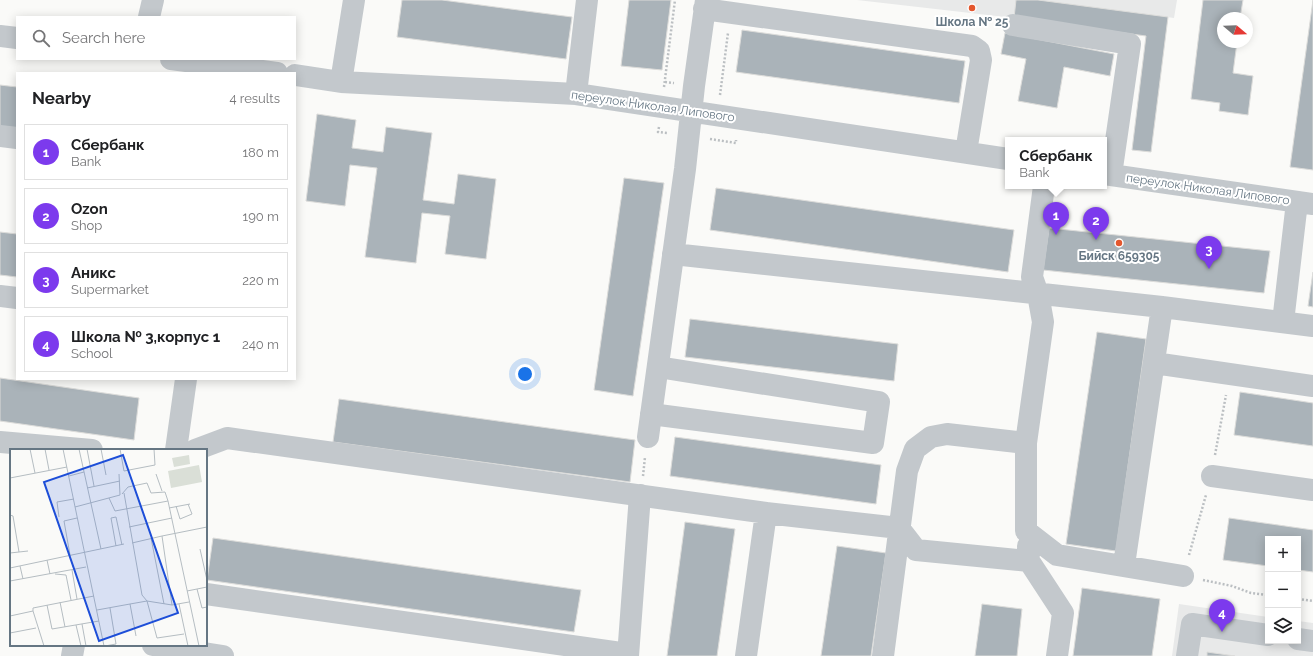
<!DOCTYPE html>
<meta charset="utf-8">
<style>
:root{--surface:#fff;--page:#f2f2f2;--text:#202124;--muted:#757577;--line:#e0e0e0;--accent:#7c3aed}
body{margin:0;font-family:Raleway,sans-serif;background:var(--page);color:var(--text)}
.controls{position:absolute;right:12px;bottom:12px;display:grid;overflow:hidden;border-radius:0px;box-shadow:0 2px 10px #0003}
.controls button{width:36px;height:36px;display:grid;place-items:center;padding:0;border:0;border-bottom:1px solid var(--line);background:var(--surface);color:var(--text);font:20px sans-serif}
.compass{position:absolute;left:1217px;top:12px;width:36px;height:36px;border-radius:50%;background:var(--surface);box-shadow:0 2px 10px #0003;rotate:109deg}
.you{position:absolute;left:525px;top:374px;width:14px;height:14px;margin:-10px;border:3px solid #fff;border-radius:50%;background:#1a73e8;box-shadow:0 0 0 6px #1a73e833}
.badge{display:grid;place-items:center;width:26px;height:26px;border-radius:50%;background:var(--accent);color:#fff;font-size:13px;font-weight:700}
.pin{position:absolute;translate:-50% -33px;filter:drop-shadow(0 1px 2px #0008)}
.pin::after{content:'';position:absolute;top:21px;width:14px;height:12px;background:inherit;clip-path:polygon(0 0,100% 0,50% 100%)}
.popup{position:absolute;left:1005px;top:137px;width:102px;height:52px;box-sizing:border-box;display:grid;place-content:center;border-radius:0px;background:var(--surface);filter:drop-shadow(0 1px 3px #0005);font-size:13px;white-space:nowrap;color:var(--muted)}
.popup b{font-size:15px;color:var(--text)}
.popup::after{content:'';position:absolute;left:50%;top:100%;margin-left:-8px;border:8px solid transparent;border-top-color:var(--surface)}
.list{margin:0;padding:0;list-style:none}
h2{display:flex;justify-content:space-between;align-items:center;height:52px;margin:0;padding:0 16px;font-size:17px}
h2 small{font-size:13px;font-weight:400;color:var(--muted)}
.list li{display:grid;grid-template-columns:26px 1fr auto;gap:12px;align-items:center;box-sizing:border-box;height:56px;margin:0 8px 8px;padding:0 8px;border:1px solid var(--line);border-radius:0px}
.list b{display:block;font-size:15px;white-space:nowrap}
.list p{margin:0;font-size:13px;white-space:nowrap;color:var(--muted)}
.list em{font-size:13px;font-style:normal;color:var(--muted)}
.icon{flex:none;width:22px;height:22px;fill:none;stroke:currentColor;stroke-width:2;stroke-linecap:round;stroke-linejoin:round}
.map{position:relative;flex:none;width:1313px;height:656px;overflow:hidden}
.search{position:absolute;background:var(--surface);box-shadow:0 2px 10px #0003;left:16px;top:16px;width:280px;height:44px;display:flex;align-items:center;gap:10px;box-sizing:border-box;padding:0 14px;border-radius:0px;color:var(--muted);font-size:15px}
.panel{position:absolute;background:var(--surface);box-shadow:0 2px 10px #0003;left:16px;top:72px;width:280px;height:308px;border-radius:0px}
.map>svg:first-child{display:block}
.built{fill:#e8e9e9}
.building{fill:#aab3b9;stroke:#dcdcda}
.lines{fill:none;stroke-linecap:round;stroke-linejoin:round}
.path{stroke:#bbbfc2;stroke-width:2.5;stroke-dasharray:2 2;stroke-linecap:butt}
.minor{stroke:#c3c8cc;stroke-width:22}
.poi-dot{fill:#e4572e;stroke:#fff;stroke-width:1.5}
.labels{text-anchor:middle;dominant-baseline:central;stroke-width:4;stroke-linejoin:round;paint-order:stroke}
.poi-label{font-size:12px;font-weight:bold;fill:#657683;stroke:#fff}
.street-label{font-size:12px;fill:#657683;stroke:#fff}
.inset-road{fill:none;stroke:#b5bdc2;stroke-width:1}
.view{fill:#1d4ed8;fill-opacity:0.15;stroke:#1d4ed8;stroke-width:2}
.inset-edge{fill:none;stroke:#657683;stroke-width:2}
</style>
<div class="map">
<svg width="1313" height="656" viewBox="0 0 1313 656">
<rect width="100%" height="100%" fill="#fafaf8"/>
<path class="built" d="M857 0H1016L1014 18Z
M1038 0H1177L1174 18Z
M1179 604 1268 617V641H1298V621L1313 623V656H1172Z"/>
<path class="building" d="M402 0H442L572 17 566 59 397 37Z
M629 0H671L662 70 621 66Z
M1016 0H1038L1168 17 1151 152 1132 150 1146 36 1014 18Z
M1203 0H1243L1240 18H1223V42H1237L1233 73 1253 76 1248 115 1219 111 1220 103 1191 99Z
M1313 0V170L1290 167Z
M742 30 965 61 959 103 736 72Z
M1005 33 1114 54 1110 76 1064 67 1057 108 1018 101 1026 59 1001 54Z
M0 85 17 87V130L0 128Z
M317 114 356 120 352 148 383 152 386 127 432 133 423 200 454 204 458 174 496 179 486 259 445 254 450 216 422 213 416 263 365 257 377 168 350 165 345 206 306 201Z
M624 178 664 183 633 396 594 390Z
M716 188 1014 230 1008 272 710 230Z
M1049 228 1270 251 1264 293 1043 270Z
M0 232 17 234V277L0 275Z
M1313 272V307L1308 306Z
M690 319 898 344 894 381 685 357Z
M1097 332 1146 339 1116 551 1066 544Z
M0 378 139 398 134 440 0 421Z
M1240 392 1313 403V446L1234 435Z
M339 399 635 440 630 482 333 442Z
M675 437 881 465 876 504 670 476Z
M1229 518 1313 530V572L1298 570V539H1268V566L1223 560Z
M685 522 735 529 717 656H667Z
M213 538 581 590 574 632 207 580Z
M837 546 886 553 871 656H821Z
M1082 588 1160 599 1152 656H1073Z
M982 604 1022 609 1017 656H975Z
M1207 652 1235 656H1207Z"/>
<g class="lines">
<path class="path" d="M665 82 674 83
M664 87 675 0
M720 95 728 33
M659 127 658 132 667 133
M710 139 736 143V140
M1215 455 1226 395
M643 476 645 457
M1189 555 1206 495
M1203 580 1232 586 1251 593 1268 595
M1298 599 1313 601"/>
<path class="minor" d="M704 9 972 46 979 51 981 60 966 152
M149 17 153 0
M1013 25 1130 44 1111 175
M0 36 17 38
M171 59 277 73
M295 75 341 82 576 94 1008 159
M341 82 354 0
M576 94 587 0
M0 136 17 138
M1104 174 1313 204
M1044 186 1032 277 1038 294 1043 322 1026 443V531L1057 555 1183 576
M673 254 1162 307 1313 326
M0 296 17 298
M1283 322 1297 202
M1154 363 1313 386
M651 414 873 443 879 402 658 367
M648 437 685 169 694 86 706 0
M0 442 92 450
M176 450 186 379
M195 450 227 438 766 513 899 528 916 550 1029 561
M1212 476 1313 490
M1028 546 1029 561 1063 613 1057 656
M1124 565 1162 307
M206 594 628 654
M1298 639 1313 641
M153 645 223 656
M72 656 74 645
M628 656 640 495
M746 656 766 513
M883 656 907 471 915 449 931 437 947 434 1026 443
M1187 656 1192 624 1268 635"/>
</g>
<g class="poi-dot">
<circle cx="972" cy="8" r="4"/>
<circle cx="1119" cy="243" r="4"/>
</g>
<g class="labels">
<g class="poi-label">
<text x="972" y="22">Школа № 25</text>
<text x="1119" y="256">Бийск 659305</text>
</g>
<g class="street-label">
<text transform="translate(653 106) rotate(8)">переулок Николая Липового</text>
<text transform="translate(1208 189) rotate(8)">переулок Николая Липового</text>
</g>
</g>
<g transform="translate(10 449)">
<rect width="197" height="197" fill="#fafaf8"/>
<path d="M179 6 180 15 164 18 162 9ZM189 16 192 33 161 39 158 22Z" fill="#dadfd7"/>
<path class="inset-road" d="M20 0 25 24M35 0 39 21M53 0 94 197M69 0 91 100M77 0 84 37M91 0 96 26M110 0 114 22 145 16 144 0M197 21V34M146 25 152 42M59 27 74 23M0 29 57 18M77 39 110 32M114 44 132 146 137 152 162 156M112 45 118 38 137 34 141 44 155 43 158 52M99 49 105 62 158 52 189 197M166 57 170 70 182 65 178 55M65 58 110 46 109 25M159 59 180 55M0 66 3 67 9 103M49 68 47 53 64 50M119 78 162 69M141 89 154 155M122 94 152 87M106 97 101 69 106 68 112 96M190 100 197 131M0 104 18 102M60 106 54 72 67 69M37 111 40 125M10 117 13 130M0 119 114 95M62 121 67 150M45 125 56 126 61 151M0 132 76 118M187 140 192 159 197 158M177 142 197 138M50 153 55 178M179 153 162 156 152 87 197 78M169 155 178 197M37 156 42 180 89 172M87 161 120 155M23 162 34 197M0 167 23 162V159L84 147M72 175 76 197M66 176 71 197M0 184 26 179M126 187 120 155 137 152 147 189 174 185M95 197 106 195 100 159"/>
<path class="view" d="M113 6 168 164 89 192 34 33Z"/>
<rect width="197" height="197" class="inset-edge"/>
</g>
</svg>
<div class="controls">
<button>+</button>
<button>−</button>
<button><svg class="icon" aria-label="layers" viewBox="0 0 24 24"><path d="M12 4l9 5-9 5-9-5zM3 14l9 5 9-5"/></svg></button>
</div>
<svg class="compass" viewBox="-18 -18 36 36"><path d="M0-13l5 13h-10z" fill="#e53935"/><path d="M0 13l5-13h-10z" fill="#757577"/></svg>
<div class="you"></div>
<div class="pin badge" style="left:1056px;top:235px">1</div>
<div class="popup"><b>Сбербанк</b>Bank</div>
<div class="pin badge" style="left:1096px;top:240px">2</div>
<div class="pin badge" style="left:1209px;top:269px">3</div>
<div class="pin badge" style="left:1222px;top:632px">4</div>
<div class="search"><svg class="icon" aria-label="search" viewBox="0 0 24 24"><circle cx="10" cy="10" r="6"/><path d="M15 15l6 6"/></svg>Search here</div>
<section class="panel">
<h2>Nearby<small>4 results</small></h2>
<ul class="list">
<li><span class="badge">1</span><div><b>Сбербанк</b><p>Bank</p></div><em>180 m</em></li>
<li><span class="badge">2</span><div><b>Ozon</b><p>Shop</p></div><em>190 m</em></li>
<li><span class="badge">3</span><div><b>Аникс</b><p>Supermarket</p></div><em>220 m</em></li>
<li><span class="badge">4</span><div><b>Школа № 3,корпус 1</b><p>School</p></div><em>240 m</em></li>
</ul>
</section>
</div>
